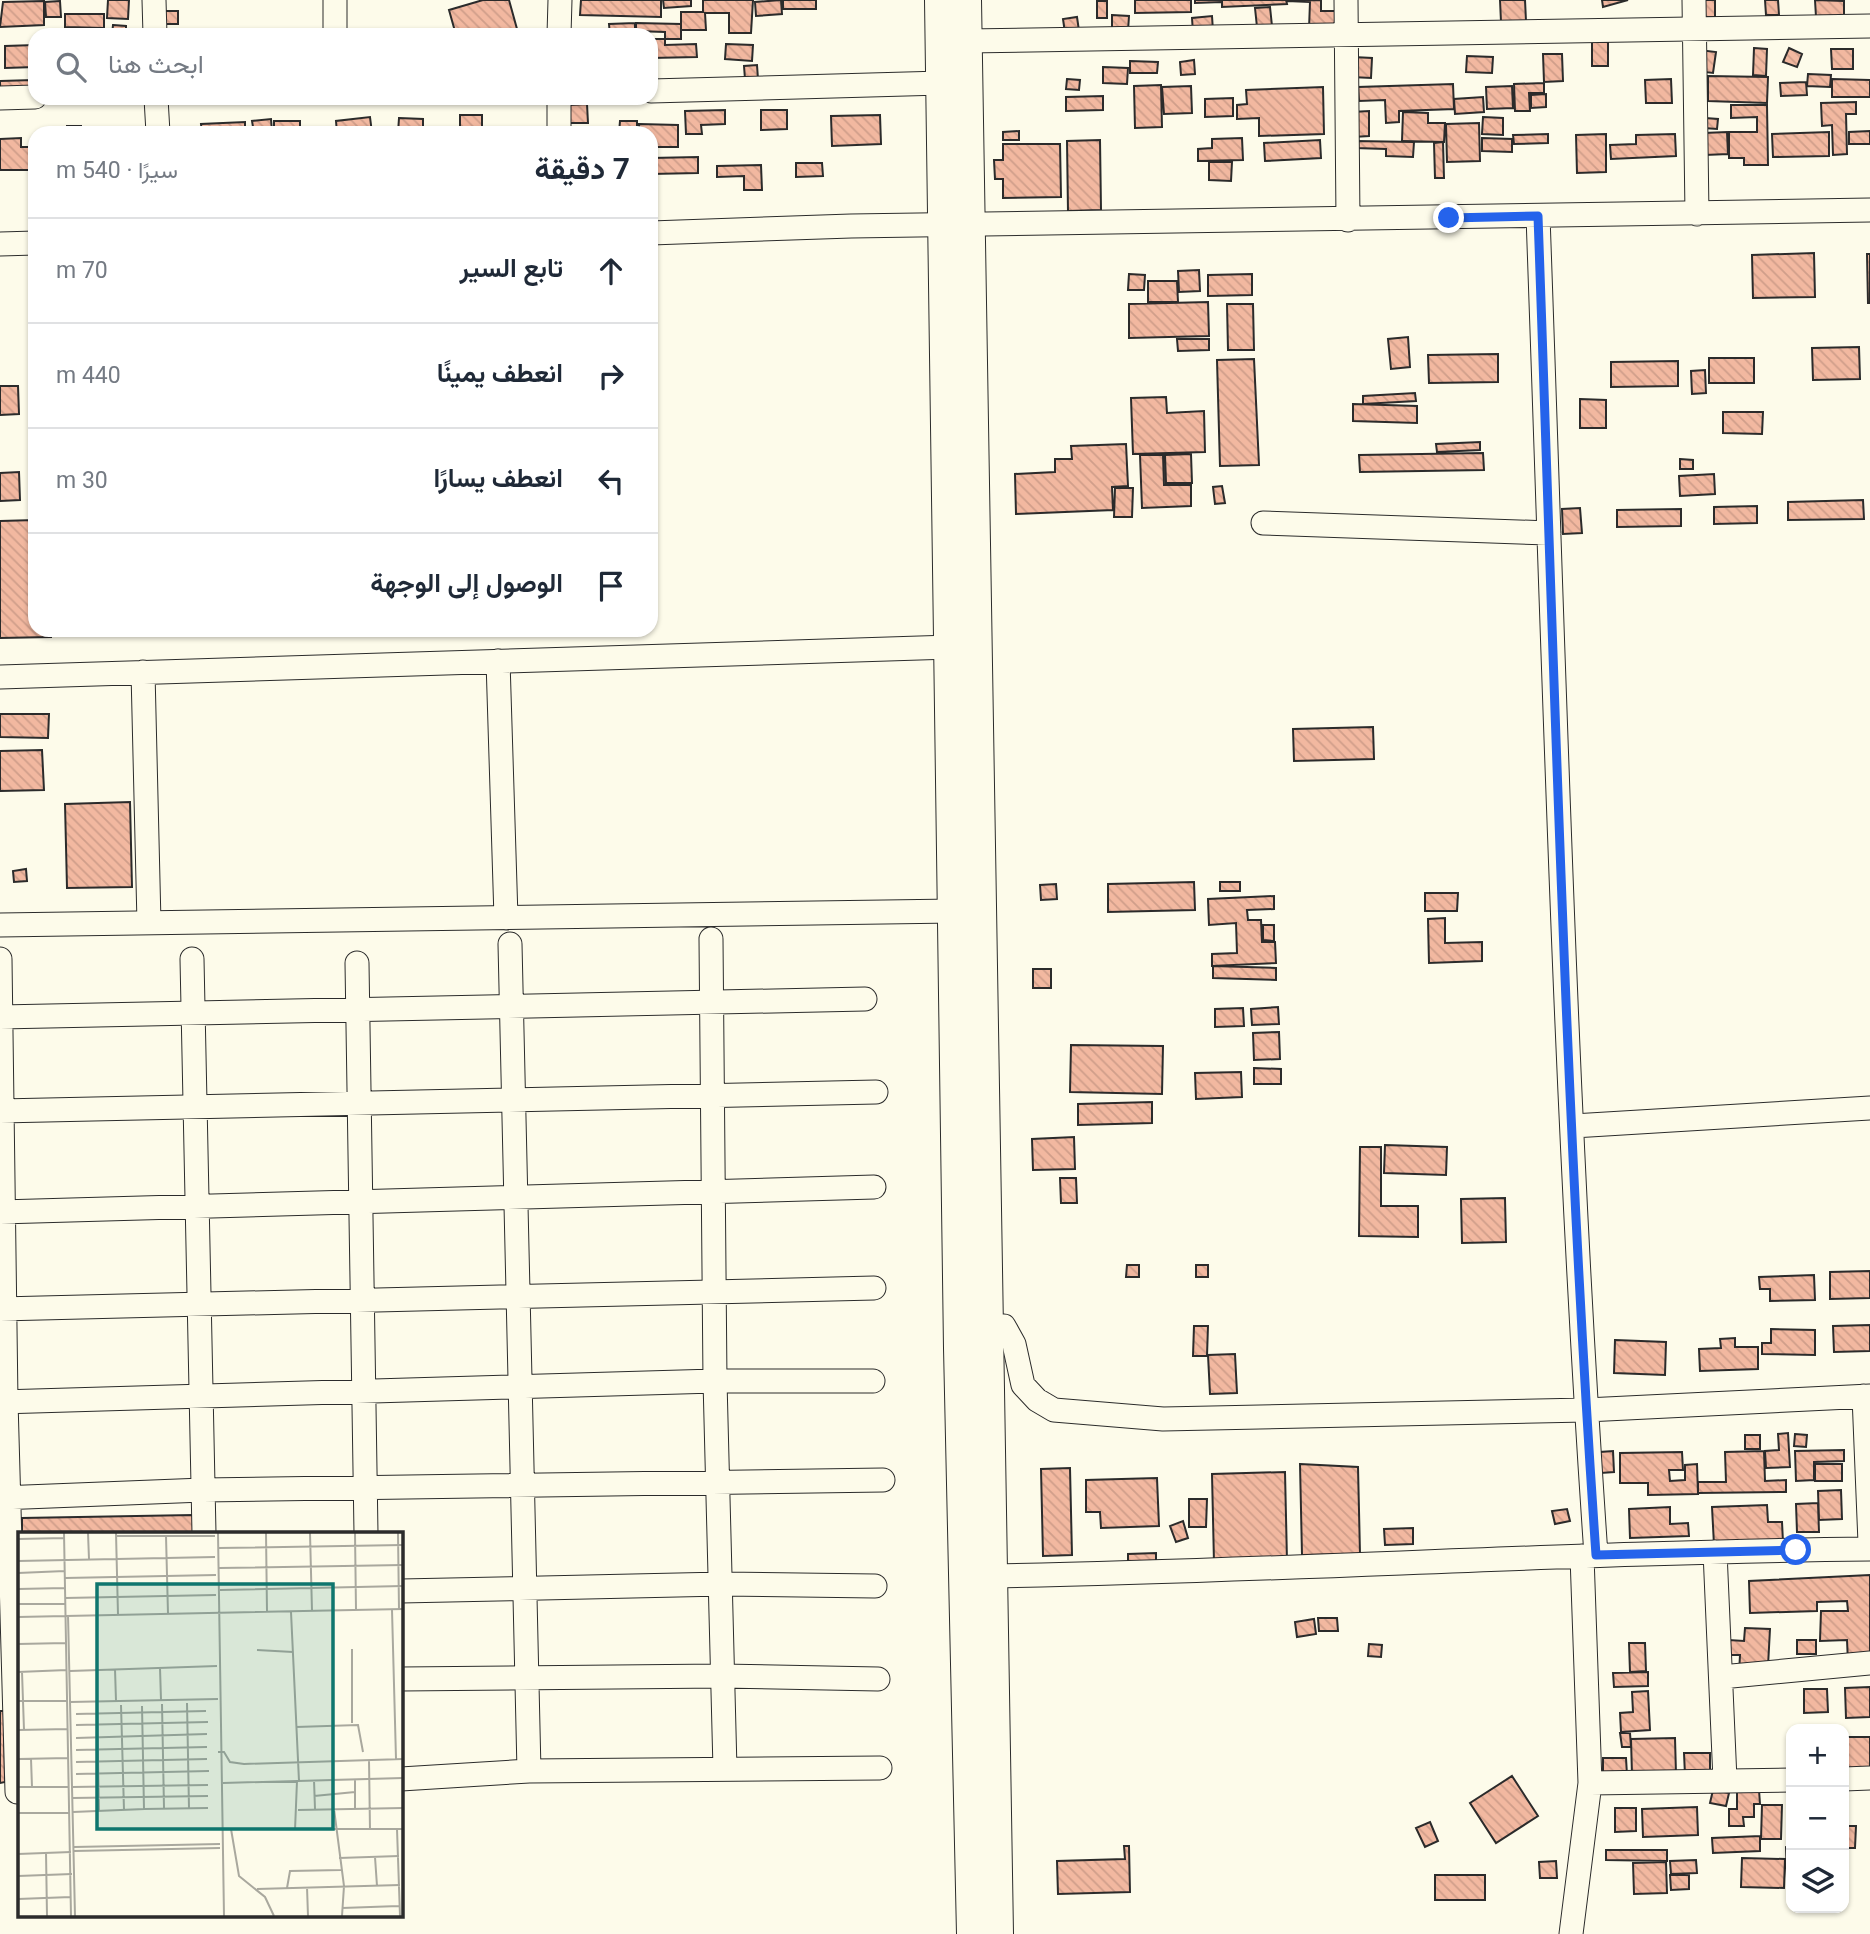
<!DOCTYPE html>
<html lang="ar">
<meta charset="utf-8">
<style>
:root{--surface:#fff;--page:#f6f6f7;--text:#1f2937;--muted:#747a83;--line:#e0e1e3}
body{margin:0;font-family:Roboto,Vazirmatn,sans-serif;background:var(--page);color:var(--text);direction:rtl}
.controls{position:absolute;right:21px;bottom:21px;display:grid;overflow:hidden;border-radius:14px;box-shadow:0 2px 5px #0004}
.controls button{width:63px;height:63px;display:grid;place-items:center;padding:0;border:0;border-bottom:2px solid var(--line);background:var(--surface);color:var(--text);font:35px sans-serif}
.stop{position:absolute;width:21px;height:21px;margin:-16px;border:5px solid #2563eb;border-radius:50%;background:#fff}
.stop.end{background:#2563eb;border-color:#fff;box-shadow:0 2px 7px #0008}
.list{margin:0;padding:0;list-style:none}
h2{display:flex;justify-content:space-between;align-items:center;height:91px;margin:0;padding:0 28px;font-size:30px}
h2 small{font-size:23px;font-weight:400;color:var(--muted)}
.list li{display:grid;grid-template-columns:46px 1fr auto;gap:21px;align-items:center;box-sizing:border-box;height:105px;padding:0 28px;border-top:2px solid var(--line)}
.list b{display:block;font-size:26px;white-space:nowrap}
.list em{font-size:23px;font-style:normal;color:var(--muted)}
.icon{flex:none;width:38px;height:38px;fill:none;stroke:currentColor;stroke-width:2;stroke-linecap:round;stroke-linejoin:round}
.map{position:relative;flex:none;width:1870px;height:1934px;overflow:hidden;direction:ltr}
.search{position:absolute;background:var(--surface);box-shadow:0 2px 5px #0004;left:28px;top:28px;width:630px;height:77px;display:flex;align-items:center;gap:18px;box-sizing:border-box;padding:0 24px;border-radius:21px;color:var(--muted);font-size:26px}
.panel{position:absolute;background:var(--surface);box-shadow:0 2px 5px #0004;left:28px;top:126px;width:630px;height:511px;border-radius:21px;direction:rtl}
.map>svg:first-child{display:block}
.building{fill:url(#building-back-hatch);stroke:#2b2b2b;stroke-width:2}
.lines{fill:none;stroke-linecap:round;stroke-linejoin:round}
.minor-casing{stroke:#2b2b2b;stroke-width:25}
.major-casing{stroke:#2b2b2b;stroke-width:32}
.minor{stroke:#fdfbea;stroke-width:23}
.major{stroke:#fdfbea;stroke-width:30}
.route{stroke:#2563eb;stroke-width:9}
.inset-road{fill:none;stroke:#a9a89e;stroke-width:2}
.view{fill:#0f766e;fill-opacity:0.15;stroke:#0f766e;stroke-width:3.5}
.inset-edge{fill:none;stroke:#2b2b2b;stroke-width:3.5}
</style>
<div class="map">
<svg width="1870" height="1934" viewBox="0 0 1870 1934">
<defs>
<pattern id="building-back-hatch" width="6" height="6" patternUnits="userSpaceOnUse" patternTransform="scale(1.75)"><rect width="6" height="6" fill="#f2b8a0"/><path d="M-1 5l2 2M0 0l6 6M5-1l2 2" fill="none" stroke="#d09e8a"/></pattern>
</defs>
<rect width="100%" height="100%" fill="#fdfbea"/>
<path class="building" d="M108 0H129L128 19 107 18Z
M483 0H509L517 29 502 35H456L449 10Z
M581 0H661V17L580 15Z
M663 0H691V6L664 8Z
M703 0H753L751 33H729V13H705L706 30H681V12H703Z
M781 0 782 14 756 16 755 2Z
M783 0H816V9H783Z
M1135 0H1191V12L1135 13Z
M1195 0H1286L1287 4 1222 7V2L1195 3Z
M1321 0V11H1336V30L1309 29 1310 2 1287 1Z
M1500 0H1525L1526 21 1501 22Z
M1602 0H1628L1603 7Z
M1701 0H1715V17H1701Z
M1765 0H1778L1779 15H1766Z
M1815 0 1844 1V16L1816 17Z
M44 1V25L0 27 3 2Z
M60 1 61 17H46L45 2Z
M1097 1H1107V18H1097Z
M1270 7 1272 26 1257 27 1255 8Z
M164 11H178V24H164Z
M65 14H104V28L65 27Z
M1112 15 1129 16 1128 31 1112 30Z
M1212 16 1213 31 1193 33 1192 18Z
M1077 17 1079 31 1065 33 1063 19Z
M635 23V35H610L609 24Z
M636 23 681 24V39H665V32L636 31Z
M113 25 126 26V35H112Z
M651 39H665V45L696 44 697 57 651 58Z
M1592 42H1608V66H1592Z
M726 44 753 45 752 61 725 59Z
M35 45V67L5 68V46Z
M1754 48 1767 49 1766 76 1753 75Z
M1789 48 1802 54 1797 67 1783 62Z
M1831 49H1853V69H1832Z
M1699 50 1716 52 1713 73 1696 71Z
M1543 54H1562L1563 81 1544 82Z
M1467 56 1493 57 1492 73 1466 72Z
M1353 57 1372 58 1371 78 1352 77Z
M1194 60 1195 74 1181 75 1180 62Z
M1130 61 1158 62 1157 73H1130Z
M757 65 758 79H745L744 66Z
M1103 67 1128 68 1127 84 1103 83Z
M1808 74 1831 75 1830 87 1807 86Z
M1708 76 1768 77 1767 103 1708 101Z
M1067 79 1080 80 1079 90 1066 89Z
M1671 79 1672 103H1646L1645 80Z
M1832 79 1870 80V97H1832Z
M33 80V97L0 98V81Z
M1806 82 1807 95 1781 96 1780 83Z
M1544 83V93H1529L1530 111H1515L1514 84Z
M1453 84 1454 109 1399 111V122L1386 123 1385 100 1359 101 1358 87Z
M1161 85 1162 127 1135 128 1134 86Z
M1191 86 1192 113 1164 114 1162 87Z
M1512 86 1513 108 1487 109 1486 87Z
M1323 87 1324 134 1259 136V118L1237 119V105L1247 104 1246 90Z
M1546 94V107L1531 108V95Z
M1103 96V110L1066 111V97Z
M1483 97 1484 112 1455 114 1454 99Z
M1233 98V116L1205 117V99Z
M1856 102V114H1846L1847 154 1833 155 1832 125 1822 126 1821 103Z
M587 104 588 123H569V105Z
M1731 105H1767L1768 165H1744V158H1729V132H1757V117L1731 118Z
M725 110V124L701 125 702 134H686L685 111Z
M761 110H787V129L761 130Z
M1369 111V136L1353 137 1352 112Z
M1403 112 1428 113V123H1445L1444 142 1402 141Z
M460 115H482V127H526L527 133H460Z
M880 115 881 144 832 146 831 116Z
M370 117 372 133H337L336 121Z
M1483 117 1503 118V135L1482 134Z
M399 118 423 119V133H398Z
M1705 118 1718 119 1717 129 1704 128Z
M271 119 272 131 254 133 252 121Z
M274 121H300V133H274Z
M620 121H637V133H619Z
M245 122V133H202L201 124Z
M1479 123 1480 161 1447 162 1446 124Z
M639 124 678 125V147H651V133H639Z
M67 126H81V133H67Z
M1019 131V140H1003V132Z
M1870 131V144H1849V132Z
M1727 132 1728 154 1705 155 1704 133Z
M1829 132V156L1773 157 1772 134Z
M1548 134V143L1514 144 1513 135Z
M1606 134V172L1577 173 1576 135Z
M1675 134 1676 156 1611 159 1610 145 1636 144V135Z
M21 138V147H35V170H0V139Z
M1242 138 1243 160 1198 161V149L1212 148V139Z
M1482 138 1512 139V152L1482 151Z
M1100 140 1101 210 1068 211 1067 141Z
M1320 140 1321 158 1265 161 1264 143Z
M1355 141 1414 142 1413 157 1386 156V149L1355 148Z
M1443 142 1444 178H1435L1434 143Z
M1003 144H1060L1061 197 1003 198V179H995L994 160H1003Z
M698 157V173L651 174V158Z
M1209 162H1232L1231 181 1209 180Z
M796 163H822L823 176 796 177Z
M761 165 762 190H744V176L717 177V166Z
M1814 253 1815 297 1753 298 1752 255Z
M1867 254H1870V303H1868Z
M1199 270 1200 291 1179 292 1178 271Z
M1129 274 1145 275 1144 290H1128Z
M1252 274V295L1208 296V275Z
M1148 281H1177L1178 302H1148Z
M1208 302 1209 336 1129 338V304Z
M1227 304H1253L1254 350H1228Z
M1408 337 1410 367 1391 369 1388 339Z
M1177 339H1209V350L1178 351Z
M1859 347 1860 379 1813 380 1812 348Z
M1498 354V382L1429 383 1428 355Z
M1709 358H1754V383H1709Z
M1254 359 1259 465 1220 466 1217 360Z
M1678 361V386L1611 387V362Z
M1705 370 1706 393 1692 394 1691 371Z
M0 386H18L19 414 0 415Z
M1415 393 1416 401 1363 404V396Z
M1166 397 1167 413 1204 411 1205 452 1133 454 1131 398Z
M1580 399 1606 400V428H1580Z
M1353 404 1417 406V423L1353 421Z
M1723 412H1763L1762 434 1723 433Z
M1480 442V450L1437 452 1436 444Z
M1126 444 1128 486 1112 487 1113 510 1016 514 1015 474 1055 472V459H1072L1071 446Z
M1483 453 1484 470 1360 472 1359 455Z
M1191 454 1192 483H1166L1165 455Z
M1140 455H1163L1164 485H1191V506L1142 508Z
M1680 459 1693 460V469H1680Z
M19 472 20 500 0 501V473Z
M1714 474 1715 494 1680 496 1679 476Z
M1222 486 1225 503 1215 504 1213 487Z
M1115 488H1133L1132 517H1114Z
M1863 500 1864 519 1788 520V502Z
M1757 506V523L1714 524V507Z
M1580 508 1582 533 1563 534 1562 509Z
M1681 509V526L1617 527V510Z
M35 520V630H51V637L0 638V521Z
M0 714H49L48 738 0 737Z
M1373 727 1374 759 1294 761 1293 729Z
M42 750 44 790 0 791V751Z
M130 802 132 887 67 888 65 804Z
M26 869 27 881 14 882 13 871Z
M1194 882 1195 910 1108 912V884Z
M1220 882H1240V891H1220Z
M1056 884 1057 899 1041 900 1040 885Z
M1425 893H1458L1457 911H1425Z
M1274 896V909L1247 910 1248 920H1261L1262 942H1275L1276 963 1212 966V954L1237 953 1236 923 1209 925 1208 899Z
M1445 918V943L1482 942V961L1429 963 1428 919Z
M1263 925H1274V941L1263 940Z
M1213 966 1276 968V980L1213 978Z
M1033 969H1051V988H1033Z
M1278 1007 1279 1024 1252 1025 1251 1009Z
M1243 1008 1244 1026 1215 1027V1009Z
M1279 1032 1280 1059 1254 1060 1253 1033Z
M1071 1045 1163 1046 1162 1094 1070 1092Z
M1254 1068 1281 1069V1084H1254Z
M1241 1072 1242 1097 1196 1099 1195 1073Z
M1152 1102V1123L1078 1125V1104Z
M1074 1137 1075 1169 1033 1170 1032 1139Z
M1385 1145 1447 1147 1446 1175 1384 1173Z
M1360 1147H1381V1206H1418V1237L1359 1236Z
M1060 1178H1076L1077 1203H1061Z
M1505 1198 1506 1242 1462 1243 1461 1199Z
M1127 1265H1139V1277H1126Z
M1196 1265H1208V1277H1196Z
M1870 1271V1298L1830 1299V1272Z
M1814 1275 1815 1300 1770 1301V1289H1760L1759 1277Z
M1870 1325V1351L1834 1352 1833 1326Z
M1194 1326H1208L1207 1356H1193Z
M1771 1329 1815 1330V1355L1762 1354V1343H1771Z
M1735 1338V1347H1758V1369L1700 1371 1699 1349 1721 1348 1720 1339Z
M1615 1340 1666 1342 1665 1375 1614 1373Z
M1235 1354 1237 1393 1210 1394 1208 1355Z
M1788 1433 1790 1467 1766 1468 1765 1451 1779 1450 1778 1434Z
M1795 1434 1807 1435 1806 1447 1794 1446Z
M1745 1435H1760V1449H1745Z
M1844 1450V1461L1814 1462V1480L1796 1481 1795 1451Z
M1613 1451 1614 1472 1601 1473 1600 1452Z
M1764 1451 1765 1481 1786 1480V1492L1698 1493V1482H1726L1725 1452Z
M1682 1452 1683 1470H1669L1670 1481 1685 1480V1465L1697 1464 1698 1494 1648 1495V1483H1620V1453Z
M1300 1464 1358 1467 1360 1554 1302 1555Z
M1815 1464H1842V1481H1815Z
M1070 1468 1072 1555 1043 1556 1041 1469Z
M1285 1472 1287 1561 1214 1563 1212 1474Z
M1157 1478 1159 1526 1101 1528 1100 1512H1086V1480Z
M1841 1490 1842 1519 1819 1520 1818 1491Z
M1189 1499H1207L1206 1527H1189Z
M1818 1503 1819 1532H1797L1796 1504Z
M1767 1505 1768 1522H1782L1783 1542 1714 1545 1712 1507Z
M1670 1507V1524L1688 1523 1689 1536 1630 1538 1629 1509Z
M1567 1509 1570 1521 1555 1524 1552 1511Z
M193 1515 194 1533H22V1518Z
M1183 1521 1188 1538 1176 1542 1170 1526Z
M1413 1528V1544L1385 1545 1384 1529Z
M1156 1553V1563L1128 1564V1554Z
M1870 1575V1661L1848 1662 1847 1640 1820 1641 1821 1611H1848L1847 1601 1817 1602V1611L1750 1613 1749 1581Z
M1318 1618H1337L1338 1631H1319Z
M1314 1619 1316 1634 1297 1637 1295 1622Z
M1745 1628 1770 1629 1768 1666 1739 1674 1740 1655H1728L1729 1640 1744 1641Z
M1797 1640H1816V1654H1797Z
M1629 1643H1645L1646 1671 1630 1672Z
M1369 1644 1382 1645 1381 1657 1368 1656Z
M1648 1672V1686L1614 1687 1613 1673Z
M1870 1687V1717L1846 1718 1845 1688Z
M1804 1689H1827L1828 1712 1804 1713Z
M1648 1691 1650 1730 1621 1732 1620 1713 1633 1712 1632 1692Z
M0 1711H4L5 1782 0 1783Z
M1620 1733H1630L1631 1747H1622Z
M1844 1737H1870V1771H1844Z
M1675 1738 1676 1774 1632 1775 1631 1739Z
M1684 1753H1710V1775H1685Z
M1603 1758H1626L1627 1775H1603Z
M1512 1776 1538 1816 1496 1843 1470 1803Z
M1713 1790 1729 1793 1726 1806 1710 1803Z
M1759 1790 1760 1804H1754V1817H1743L1744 1826H1729V1809H1737V1791Z
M1762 1805H1782L1781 1839H1761Z
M1697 1807 1698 1835 1643 1837 1642 1809Z
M1615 1808H1636V1831L1615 1832Z
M1430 1822 1438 1841 1425 1847 1416 1828Z
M1844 1826H1856L1855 1848H1844Z
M1760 1836V1851L1713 1853 1712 1838Z
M1124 1846H1129L1130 1892 1058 1894 1057 1861 1125 1859Z
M1791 1846V1878H1787L1786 1847Z
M1606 1850H1667V1861L1606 1860Z
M1742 1858 1785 1859 1784 1888 1741 1887Z
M1696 1860 1697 1873 1671 1874 1670 1861Z
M1556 1861 1557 1878H1540L1539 1862Z
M1666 1862 1667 1893 1634 1894 1633 1863Z
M1435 1875H1485V1900H1435Z
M1670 1875H1689V1889L1671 1890Z"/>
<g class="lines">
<defs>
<path id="minor" d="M154 0 155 35
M1346 0 1348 220
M1694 0 1697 214
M335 35V0
M559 35 560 0
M967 41 1870 26
M651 91 942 83
M0 98 35 97
M156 98 158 133
M559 98V133
M1538 216C1554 662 1565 1110 1596 1555
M651 233 851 226 1870 210
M0 244 35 243
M1263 523 1549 533
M498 661 506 918
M143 672 149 923
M0 677 951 647
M0 925 954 911
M711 939 715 1381 725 1769
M510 944 529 1771
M0 959 6 1401 17 1792
M192 959 204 1533
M357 963 366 1533
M0 1017 865 999
M0 1111 876 1092
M1573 1126 1870 1108
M0 1212 874 1187
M0 1309 874 1288
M972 1326H1004L1014 1344 1023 1385 1037 1400 1054 1410 1163 1419 1586 1410 1870 1396
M1864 1396 1870 1543
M0 1402 715 1381H873
M0 1498 203 1490 883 1480
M1715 1552 1725 1780
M993 1576C1285 1571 1577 1552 1870 1549
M401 1591 723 1584 875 1586
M1721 1677 1870 1663
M401 1679 721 1676 878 1679
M401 1779 529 1771 880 1768
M1844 1779 1870 1778
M1590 1783 1791 1780
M1571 1934 1590 1783 1582 1556"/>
<path id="major" d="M940 0 959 1348 972 1934
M966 0 998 1934"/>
</defs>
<use href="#minor" class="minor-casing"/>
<use href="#major" class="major-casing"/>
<use href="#minor" class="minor"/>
<use href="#major" class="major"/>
</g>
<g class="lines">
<path class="route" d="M1449 218 1538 216C1554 662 1565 1110 1596 1555L1796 1550"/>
</g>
<g transform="translate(18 1532)">
<rect width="385" height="385" fill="#fdfbea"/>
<path class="inset-road" d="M46 1 53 384M70 1 71 27M98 1 100 83M200 1 206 384M248 1 249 80M292 1 294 79M337 1 338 78M380 1 381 78M98 4H197M148 4 150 82M0 7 47 6M200 16 385 13M0 29 197 25M201 36 385 33M0 41 47 39M47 46 198 43M0 57 47 56M202 58 385 54M47 66 198 63M0 72H47M374 78 378 227M273 80 281 249M50 83 57 384M0 85 385 77M0 112 48 111M334 117V191M239 118 275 120M142 136 143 168M97 137 98 169M52 139 199 134M0 140 49 138M4 140 6 198M0 169H49M52 170 200 167M169 171 171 276M144 172 146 276M79 173 81 279M103 173 106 278M58 182 188 179M58 193 190 190M278 195 340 193 345 220M0 198 50 197M58 206 189 202M58 218 189 215M200 220H206L212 230 226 232 385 227M0 227 51 226M13 227 14 255M351 228 352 298M58 230 189 227M58 242 191 239M296 248 297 277M337 248V277M205 251 385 246M0 255H50M54 255 190 253M296 264 337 260M54 266 190 264M126 277 190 276M316 277 326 354 324 384M280 278 385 276M55 280 126 277 124 174M0 281H52M205 297H385M213 297 221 344 247 365 256 384M379 297 382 384M277 298 279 249M56 315 202 312M56 319 202 316M28 320 29 384M0 322 53 320M357 325 359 354M321 326 381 324M0 344 54 342M289 355 290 384M269 356 272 339 323 338M239 357 382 353M0 367 53 365M324 376 381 374"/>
<path class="view" d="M79 52H315V297H79Z"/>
<rect width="385" height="385" class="inset-edge"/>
</g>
</svg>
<div class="controls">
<button>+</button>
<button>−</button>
<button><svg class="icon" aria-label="layers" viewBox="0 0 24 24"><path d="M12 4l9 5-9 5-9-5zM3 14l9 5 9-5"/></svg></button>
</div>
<div class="stop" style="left:1796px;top:1550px"></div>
<div class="stop end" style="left:1449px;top:218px"></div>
<div class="search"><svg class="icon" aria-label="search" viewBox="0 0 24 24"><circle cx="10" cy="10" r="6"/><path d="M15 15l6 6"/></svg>ابحث هنا</div>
<section class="panel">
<h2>7 دقيقة<small>سيرًا · 540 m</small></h2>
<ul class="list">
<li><svg class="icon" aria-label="ahead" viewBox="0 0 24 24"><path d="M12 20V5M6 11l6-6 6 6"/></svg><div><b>تابع السير</b></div><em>70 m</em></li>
<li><svg class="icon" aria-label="right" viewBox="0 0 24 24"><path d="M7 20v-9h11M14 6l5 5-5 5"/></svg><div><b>انعطف يمينًا</b></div><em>440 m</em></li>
<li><svg class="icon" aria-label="left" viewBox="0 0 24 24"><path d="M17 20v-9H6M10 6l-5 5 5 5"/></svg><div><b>انعطف يسارًا</b></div><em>30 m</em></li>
<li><svg class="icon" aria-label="arrive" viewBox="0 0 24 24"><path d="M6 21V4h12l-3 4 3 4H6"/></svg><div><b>الوصول إلى الوجهة</b></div></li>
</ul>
</section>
</div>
